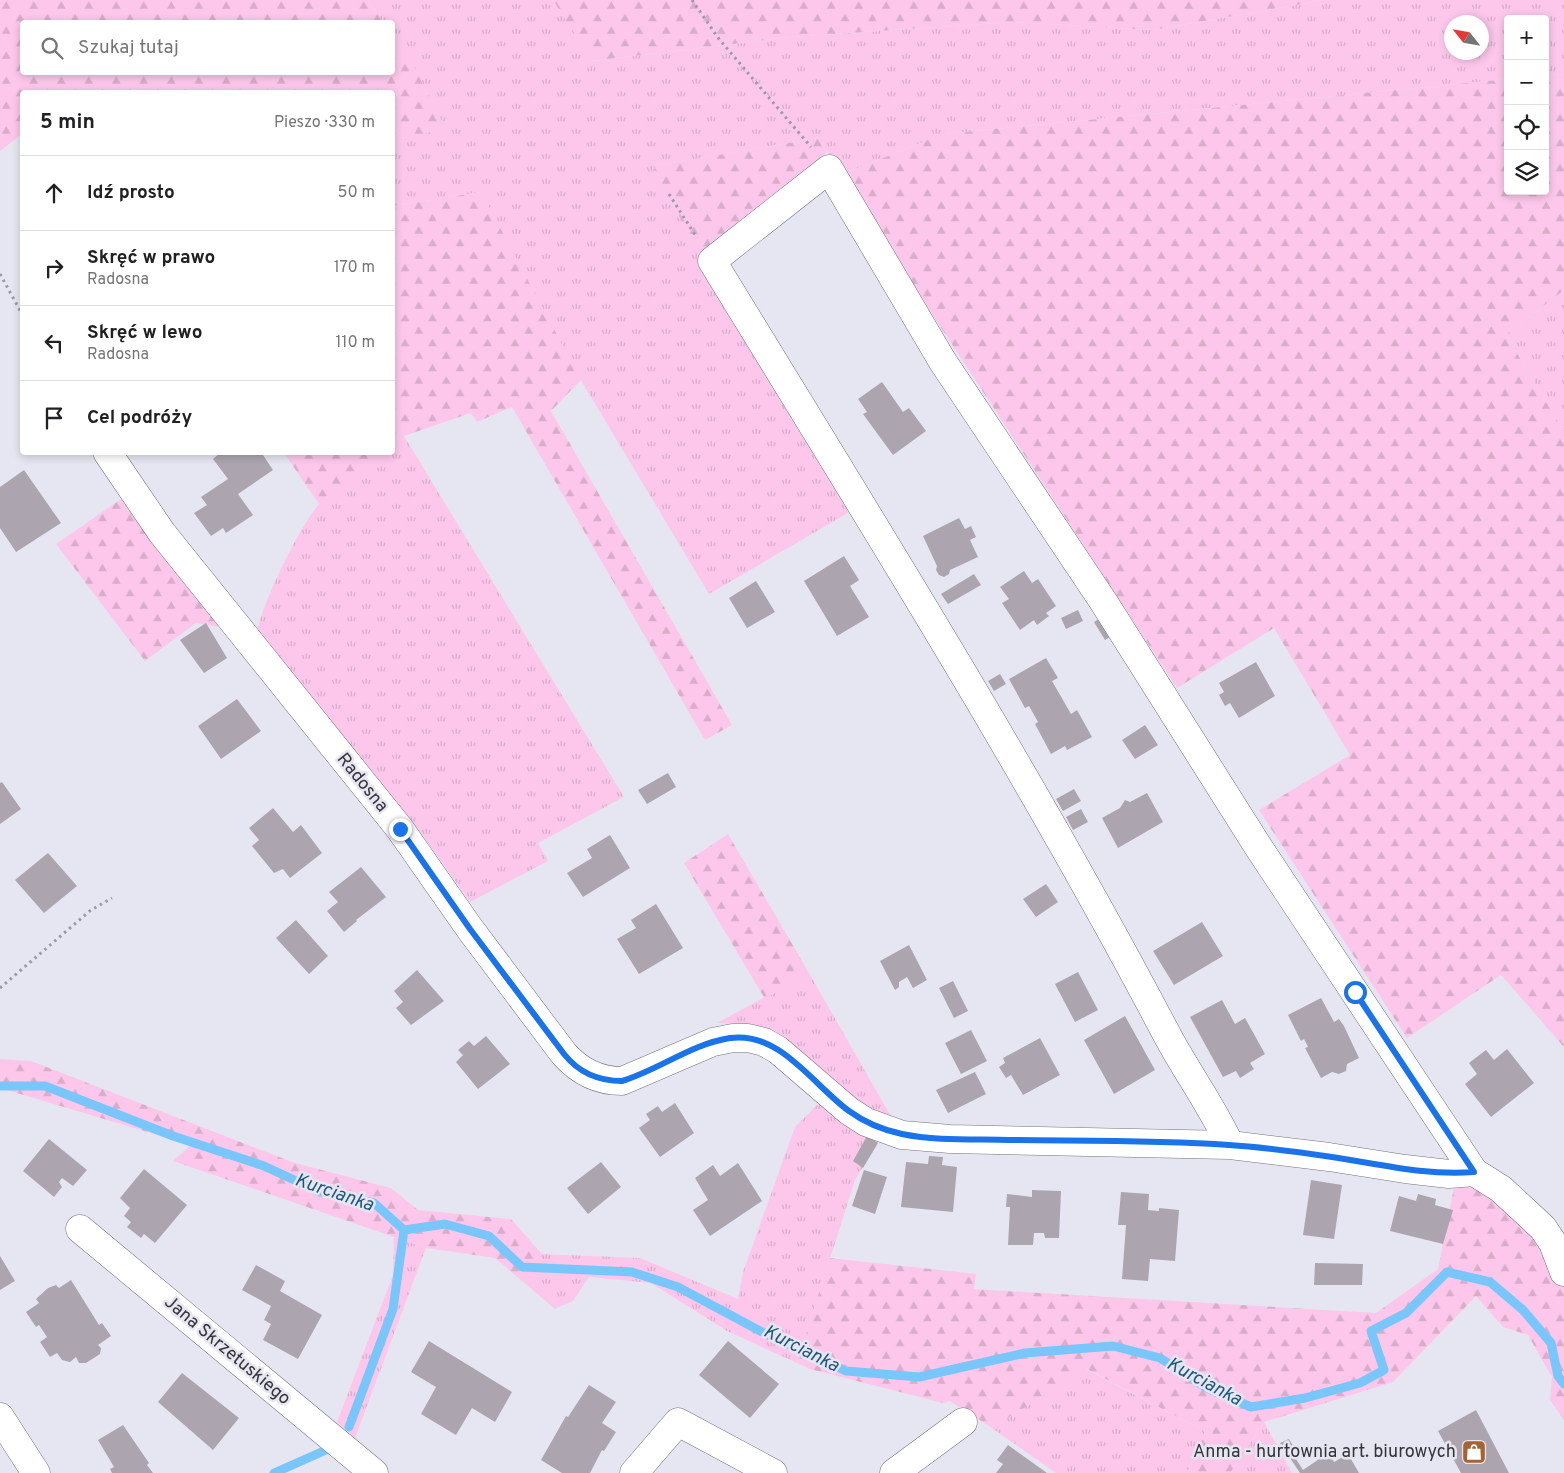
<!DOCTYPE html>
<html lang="pl">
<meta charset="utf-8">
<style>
:root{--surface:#fff;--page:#f2f2f2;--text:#202124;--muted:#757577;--line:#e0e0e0}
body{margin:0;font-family:Overpass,sans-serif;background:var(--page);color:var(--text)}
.controls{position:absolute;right:15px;top:15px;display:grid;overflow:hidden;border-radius:5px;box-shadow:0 2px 8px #0003}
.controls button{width:45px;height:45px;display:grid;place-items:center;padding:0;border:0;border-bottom:1px solid var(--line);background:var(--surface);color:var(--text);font:25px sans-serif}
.compass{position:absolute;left:1444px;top:15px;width:45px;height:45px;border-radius:50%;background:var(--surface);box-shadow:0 2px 8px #0003;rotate:301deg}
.stop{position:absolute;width:15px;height:15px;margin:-11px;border:4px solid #1a73e8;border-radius:50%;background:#fff}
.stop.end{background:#1a73e8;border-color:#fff;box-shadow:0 1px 5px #0008}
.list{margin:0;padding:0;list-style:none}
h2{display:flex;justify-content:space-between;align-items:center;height:65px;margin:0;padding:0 20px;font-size:21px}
h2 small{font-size:16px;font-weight:400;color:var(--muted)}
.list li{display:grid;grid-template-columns:32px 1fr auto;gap:15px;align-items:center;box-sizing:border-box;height:75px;padding:0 20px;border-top:1px solid var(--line)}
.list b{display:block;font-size:19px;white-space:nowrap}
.list p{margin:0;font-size:16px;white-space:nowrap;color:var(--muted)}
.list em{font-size:16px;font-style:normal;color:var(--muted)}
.icon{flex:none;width:28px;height:28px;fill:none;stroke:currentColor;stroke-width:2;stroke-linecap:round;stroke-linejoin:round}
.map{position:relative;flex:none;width:1564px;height:1473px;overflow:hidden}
.search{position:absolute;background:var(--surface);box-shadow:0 2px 8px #0003;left:20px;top:20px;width:375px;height:55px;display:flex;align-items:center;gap:12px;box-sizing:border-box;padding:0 18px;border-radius:5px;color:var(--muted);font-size:19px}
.panel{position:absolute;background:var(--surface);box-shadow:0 2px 8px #0003;left:20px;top:90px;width:375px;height:365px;border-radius:5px}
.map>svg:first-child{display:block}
.grass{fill:url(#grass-tufts);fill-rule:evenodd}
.forest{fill:url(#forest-firs)}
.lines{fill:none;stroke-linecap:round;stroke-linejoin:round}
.stream{stroke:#79c7fa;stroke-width:9}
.building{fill:#aca5af}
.minor-casing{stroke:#74737d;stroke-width:29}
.path{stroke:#9b9ba4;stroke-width:3;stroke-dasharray:2.5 4;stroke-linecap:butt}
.minor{stroke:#fff;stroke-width:28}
.route{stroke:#1a73e8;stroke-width:6}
.labels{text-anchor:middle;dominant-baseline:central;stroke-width:5;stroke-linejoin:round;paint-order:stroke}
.street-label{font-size:18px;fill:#343438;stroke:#e6e6f2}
.poi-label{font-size:18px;fill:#343438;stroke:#e6e6f2;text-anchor:end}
.water-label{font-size:19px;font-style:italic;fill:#1c5779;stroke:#e6e6f2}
</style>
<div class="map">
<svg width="1564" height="1473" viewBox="0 0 1564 1473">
<defs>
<pattern id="grass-tufts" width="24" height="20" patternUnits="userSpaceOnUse" patternTransform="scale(1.25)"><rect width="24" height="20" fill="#fcc7eb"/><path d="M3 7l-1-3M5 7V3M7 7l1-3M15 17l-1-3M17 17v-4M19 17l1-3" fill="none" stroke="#d9acca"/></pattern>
<pattern id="forest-firs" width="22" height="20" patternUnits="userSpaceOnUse" patternTransform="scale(1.25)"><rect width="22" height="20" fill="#fcc7eb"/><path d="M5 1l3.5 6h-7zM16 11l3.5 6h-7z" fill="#d9acca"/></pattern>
</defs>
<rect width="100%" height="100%" fill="#e6e6f2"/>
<path class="grass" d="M367 0H553L593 61 790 37 1012 22 1153 30 1325 0H1564V74L1545 76V19H1508V79L943 134 841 175 819 138 653 166 709 273 853 510 709 594 573 367 481 192 393 206V144L444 127 416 71 393 36 392 22H383ZM1452 22H1482V52H1452Z
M1564 290V432L1506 335Z
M404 436 624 797 538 843 548 861 470 902 423 836 257 631C264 600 298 529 319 504 328 494 369 456 381 453 384 452 389 453 392 452L393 444Z
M809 973 893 1120 874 1117 780 1037 752 1024 717 1023Z
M821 1101 880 1139 855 1180 797 1363 727 1331 651 1283 589 1277 573 1301 555 1309 515 1275 542 1254 640 1258 738 1299 743 1272 795 1127Z
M394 1235 426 1248 355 1438 337 1422 393 1275Z
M1086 1369 1206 1432 1187 1473H1056L992 1428Z
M1264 1422 1292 1473H1230Z"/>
<path class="forest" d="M0 0H367L383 22H22V72H392L393 36 416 70 445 127 393 144 392 92H22V134L0 151Z
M553 0H1325L1153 30 1012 22 790 37 592 61Z
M1564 74V290L1506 335 1564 432V1047L1501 975 1407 1038 1259 810 1350 755 1274 628 1177 688 841 175 943 134 1508 79V191H1545V76Z
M819 138 827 152 702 260 653 166Z
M481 192 581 380 551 411 732 725 705 740 512 407 477 422 471 413 404 436 393 444V206Z
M284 453H381L354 472 319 504Z
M124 497 225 628 196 623 145 661 56 544Z
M728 834 809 973 765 999 684 863Z
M0 1059 31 1061 295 1163 391 1188 418 1210 511 1219 542 1254 515 1275 495 1258 426 1248 173 1161 191 1145 0 1088Z
M1455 1182 1481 1190 1543 1243 1564 1286V1420L1550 1400 1552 1377 1528 1335 1503 1327 1476 1296 1393 1382 1264 1422 1230 1473H1187L1206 1432 1087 1369 992 1428 950 1401 943 1403 810 1369 797 1363 830 1258 976 1274 974 1289 1376 1313 1438 1269Z"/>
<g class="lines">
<path class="stream" d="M0 1086H45L173 1136 264 1166 318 1191 374 1203 404 1230
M404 1230 445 1224 489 1236 522 1267 632 1272 678 1287 764 1333 846 1371 919 1377 1025 1353 1113 1346 1160 1358 1207 1388 1251 1407 1305 1398 1360 1383 1384 1370 1371 1331 1406 1313 1447 1272 1490 1282 1523 1310 1551 1343 1558 1376 1564 1384
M349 1427 393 1309 404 1230
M274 1473 326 1450"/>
</g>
<path class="building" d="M882 382 903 412 909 408 926 431 893 455 863 414 867 412 858 399Z
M221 452H261L273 470 238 494 253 515 226 533 223 528 211 536 194 513 207 505 201 497 228 479 213 459Z
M24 470 61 523 16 552 0 528V487Z
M959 518 965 529 971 526 976 537 970 540 978 557 950 570 949 574 944 577 939 575 936 570 937 566 923 536Z
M844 556 859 580 850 586 869 617 837 636 804 581Z
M1024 571 1032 583 1038 579 1056 606 1046 613 1049 616 1037 625 1034 620 1020 630 1002 603 1009 599 1000 587Z
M974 574 981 585 948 604 941 594Z
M756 581 775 612 747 628 729 598Z
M1078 610 1083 621 1066 629 1061 618Z
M1104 616 1115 634 1105 640 1094 622Z
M206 623 227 658 204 673 180 640Z
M1046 658 1058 678 1052 681 1071 714 1077 710 1092 737 1067 750 1065 746 1051 754 1035 724 1038 722 1029 706 1025 708 1009 679Z
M1256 662 1275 696 1239 718 1230 703 1225 706 1219 695 1224 692 1219 683Z
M1000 674 1006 684 994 691 988 681Z
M237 699 261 731 221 759 198 726Z
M1145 725 1158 745 1135 759 1122 740Z
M668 773 676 787 647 804 638 790Z
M2 782 21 809 0 824V783Z
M1074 789 1081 801 1063 811 1056 799Z
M1147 793 1163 822 1118 848 1102 818 1120 808 1125 800 1130 802Z
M273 808 293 832 301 825 322 853 290 878 283 869 274 873 252 846 259 840 249 828Z
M1081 809 1088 822 1073 830 1066 817Z
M610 835 630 868 583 897 567 873 592 858 587 849Z
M48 853 77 886 44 913 15 880Z
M361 867 386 897 356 920 357 921 344 932 327 911 338 902 329 892Z
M1046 884 1058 902 1036 917 1023 899Z
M656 904 683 948 639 974 617 939 636 928 631 920Z
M296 920 328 956 309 974 276 938Z
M1202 922 1223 956 1174 985 1153 951Z
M909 945 927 980 913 988 907 977 899 982V987L895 990 880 961Z
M417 970 444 1001 411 1025 396 1008 403 1002 394 991Z
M1078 972 1098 1010 1075 1022 1055 984Z
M953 981 968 1011 954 1018 939 988Z
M1321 998 1334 1022 1339 1019 1344 1026 1359 1058 1347 1064 1346 1071 1339 1074 1332 1072 1321 1078 1305 1048 1308 1047 1304 1039 1301 1041 1288 1015Z
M1222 1000 1235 1024 1245 1018 1265 1054 1250 1063 1254 1069 1240 1078 1236 1071 1223 1077 1190 1017Z
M1125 1016 1155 1070 1114 1094 1084 1040Z
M971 1030 987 1061 961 1074 945 1043Z
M486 1036 510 1064 478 1089 456 1062 463 1055 458 1050 469 1041 474 1046Z
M1040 1038 1060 1075 1023 1095 1011 1075 1006 1078 999 1067 1005 1063 1003 1058Z
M1507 1049 1534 1083 1491 1117 1465 1084 1477 1074 1469 1063 1486 1050 1494 1060Z
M975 1072 986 1094 948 1113 936 1090Z
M675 1103 694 1133 660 1157 639 1128 650 1120 646 1114 658 1106 662 1112Z
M867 1136 878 1143 863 1168 853 1161Z
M49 1139 87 1170 73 1186 62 1178 59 1182 62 1187 54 1197 23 1171Z
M929 1156 943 1157 942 1165 957 1167 953 1212 901 1207 906 1162 928 1164Z
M601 1162 621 1187 588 1214 567 1188Z
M738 1163 762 1201 710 1236 693 1210 708 1200 695 1178 713 1165 720 1176Z
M144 1169 187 1205 155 1243 144 1234 141 1238 127 1227 131 1222 124 1216 130 1208 120 1198Z
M864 1170 887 1177 875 1214 852 1206Z
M1311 1180 1342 1185 1334 1239 1303 1235Z
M1032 1190 1061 1191 1059 1238H1045L1044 1233H1034L1033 1245H1008L1010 1207H1006L1007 1194 1032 1197Z
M1121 1192 1149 1194 1148 1210 1159 1211V1208L1179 1210 1175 1261 1150 1259 1148 1281 1122 1279 1126 1225H1118Z
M1418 1194 1436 1199 1435 1205 1453 1210 1443 1244 1390 1231 1399 1196 1416 1201Z
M0 1256 15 1281 0 1290Z
M1315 1263 1363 1264 1362 1285H1314Z
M256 1265 285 1281 280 1291 322 1315 298 1359 263 1340 271 1324 264 1320 271 1306 242 1290Z
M71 1280 99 1325 102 1323 111 1336 98 1345 101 1348 100 1354 86 1363H79L76 1357 70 1362 62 1360 57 1353 50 1357 40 1342 47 1337 39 1325 36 1327 26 1312 39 1303 36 1299 48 1288 56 1285 59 1288Z
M429 1341 512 1392 495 1422 472 1408 456 1435 421 1414 436 1387 411 1372Z
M728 1341 779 1384 750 1418 699 1375Z
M182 1373 239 1418 213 1450 158 1402Z
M589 1385 616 1402 602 1423 616 1432 604 1451 602 1450 590 1473H562L541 1460 566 1416 568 1417Z
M1476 1410 1509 1473H1461L1438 1431Z
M123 1425 149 1463 147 1465 153 1473H112L110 1469 114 1467 98 1440Z
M1289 1439 1299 1456 1296 1459 1303 1470 1328 1453 1334 1462 1348 1454 1359 1473H1300L1280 1443Z
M1008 1445 1047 1473H996L1003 1464 997 1460Z"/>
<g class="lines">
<defs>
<path id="minor" d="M107 452 162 533 400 829 470 929 564 1054C580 1072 599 1081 622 1081L713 1042 733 1038H748L764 1042 778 1050 849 1111 866 1122 902 1135 950 1139 1230 1145 1329 1157 1405 1169 1449 1174 1474 1172 1501 1189 1543 1228 1553 1243 1564 1272
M1230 1145C1212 1106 1186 1071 1166 1033 1027 769 868 516 712 261L829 169 943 362 1103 601 1259 848 1474 1172
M80 1229 374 1473
M0 1417 36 1473
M634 1473 678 1422 773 1473
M894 1473 963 1422"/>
</defs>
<use href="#minor" class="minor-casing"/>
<path class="path" d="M692 0 719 39 811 147
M669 194 697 238
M0 274 22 314
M0 988 91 910 112 898"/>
<use href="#minor" class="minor"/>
</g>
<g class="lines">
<path class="route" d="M400 829 470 929 564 1054C579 1073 599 1081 622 1081 659 1070 691 1044 730 1038 780 1031 813 1085 849 1111 864 1122 883 1130 902 1134 936 1141 974 1139 1009 1140 1082 1141 1156 1140 1229 1145 1263 1147 1298 1152 1332 1157 1379 1164 1426 1176 1474 1172L1355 992"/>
</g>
<defs>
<symbol id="shop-square" viewBox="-11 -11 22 22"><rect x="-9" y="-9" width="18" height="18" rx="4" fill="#a66332" stroke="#e6e6f2"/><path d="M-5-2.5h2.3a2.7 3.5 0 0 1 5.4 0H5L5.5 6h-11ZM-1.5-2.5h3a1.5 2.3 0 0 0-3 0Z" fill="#fff"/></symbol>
</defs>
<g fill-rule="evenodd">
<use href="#shop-square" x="1460" y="1438" width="28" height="28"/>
</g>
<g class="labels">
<g class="street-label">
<text transform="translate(362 783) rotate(51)">Radosna</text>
<text transform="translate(227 1351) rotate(40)">Jana Skrzetuskiego</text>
</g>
<g class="poi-label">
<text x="1456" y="1452">Anma - hurtownia art. biurowych</text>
</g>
<g class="water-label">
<text transform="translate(334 1193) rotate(19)">Kurcianka</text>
<text transform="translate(801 1349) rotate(27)">Kurcianka</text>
<text transform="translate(1204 1382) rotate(28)">Kurcianka</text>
</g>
</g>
</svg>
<div class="controls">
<button>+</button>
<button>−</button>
<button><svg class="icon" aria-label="locate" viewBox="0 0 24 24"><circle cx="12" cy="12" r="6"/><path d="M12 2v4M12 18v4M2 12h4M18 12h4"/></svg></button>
<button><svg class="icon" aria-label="layers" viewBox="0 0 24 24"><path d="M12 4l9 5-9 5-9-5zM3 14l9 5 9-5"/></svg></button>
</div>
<svg class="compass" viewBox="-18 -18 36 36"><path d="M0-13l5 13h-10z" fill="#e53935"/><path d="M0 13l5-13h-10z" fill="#757577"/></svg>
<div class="stop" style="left:1355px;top:992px"></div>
<div class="stop end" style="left:400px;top:829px"></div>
<div class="search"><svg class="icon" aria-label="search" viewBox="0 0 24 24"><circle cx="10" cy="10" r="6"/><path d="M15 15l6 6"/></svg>Szukaj tutaj</div>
<section class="panel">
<h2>5 min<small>Pieszo · 330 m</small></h2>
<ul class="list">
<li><svg class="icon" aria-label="ahead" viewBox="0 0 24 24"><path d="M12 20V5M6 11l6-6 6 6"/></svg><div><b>Idź prosto</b></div><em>50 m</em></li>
<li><svg class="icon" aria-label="right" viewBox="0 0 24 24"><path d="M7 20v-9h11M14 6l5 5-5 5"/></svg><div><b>Skręć w prawo</b><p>Radosna</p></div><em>170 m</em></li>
<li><svg class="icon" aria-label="left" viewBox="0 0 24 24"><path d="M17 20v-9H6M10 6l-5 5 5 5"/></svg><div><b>Skręć w lewo</b><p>Radosna</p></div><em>110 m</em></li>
<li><svg class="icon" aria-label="arrive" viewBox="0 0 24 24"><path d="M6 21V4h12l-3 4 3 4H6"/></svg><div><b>Cel podróży</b></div></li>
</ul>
</section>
</div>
